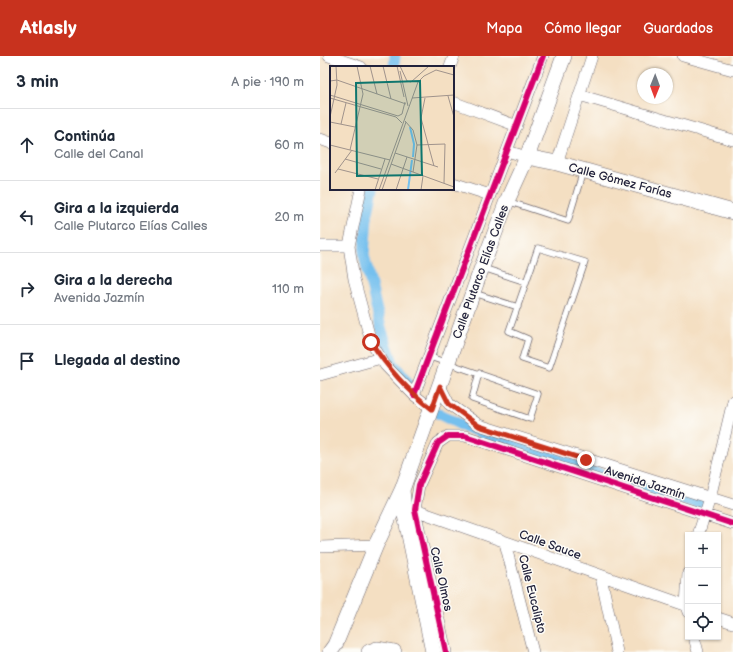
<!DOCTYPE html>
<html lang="es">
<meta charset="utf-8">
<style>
:root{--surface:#fff;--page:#f6f6f7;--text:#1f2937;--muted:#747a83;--line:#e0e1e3;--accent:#c8321e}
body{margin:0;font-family:"Balsamiq Sans",sans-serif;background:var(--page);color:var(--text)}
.controls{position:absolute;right:12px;bottom:12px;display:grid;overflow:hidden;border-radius:0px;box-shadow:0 1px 3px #0004}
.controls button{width:36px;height:36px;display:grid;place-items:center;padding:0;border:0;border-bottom:1px solid var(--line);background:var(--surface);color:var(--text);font:20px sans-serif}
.compass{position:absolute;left:317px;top:12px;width:36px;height:36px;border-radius:50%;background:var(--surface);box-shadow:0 1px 3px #0004;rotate:181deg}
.stop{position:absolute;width:12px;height:12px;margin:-9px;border:3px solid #c8321e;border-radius:50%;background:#fff}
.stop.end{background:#c8321e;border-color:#fff;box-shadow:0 1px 4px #0008}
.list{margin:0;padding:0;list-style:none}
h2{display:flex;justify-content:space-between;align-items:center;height:52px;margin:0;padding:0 16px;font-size:17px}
h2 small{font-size:13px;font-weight:400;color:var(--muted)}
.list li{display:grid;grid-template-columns:26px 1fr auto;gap:12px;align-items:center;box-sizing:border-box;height:72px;padding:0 16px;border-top:1px solid var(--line)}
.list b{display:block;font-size:15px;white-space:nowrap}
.list p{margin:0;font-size:13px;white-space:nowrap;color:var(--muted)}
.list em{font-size:13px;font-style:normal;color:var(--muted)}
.icon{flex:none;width:22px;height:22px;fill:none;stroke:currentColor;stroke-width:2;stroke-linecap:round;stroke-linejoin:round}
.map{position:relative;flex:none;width:413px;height:596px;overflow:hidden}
header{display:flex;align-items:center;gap:24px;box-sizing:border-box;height:56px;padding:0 20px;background:var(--accent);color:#fff}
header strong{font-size:19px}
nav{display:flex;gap:22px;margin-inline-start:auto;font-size:14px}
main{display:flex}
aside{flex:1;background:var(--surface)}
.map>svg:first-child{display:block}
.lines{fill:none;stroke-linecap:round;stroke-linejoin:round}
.canal{stroke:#74c0ee;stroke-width:11}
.lane-casing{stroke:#6c646a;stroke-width:7}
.street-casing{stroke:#6c646a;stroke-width:12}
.secondary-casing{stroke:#6c646a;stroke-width:16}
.lane{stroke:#fff;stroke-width:5.5}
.street{stroke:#fff;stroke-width:11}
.secondary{stroke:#fff;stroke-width:15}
.cycleway-casing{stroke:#fdfcf7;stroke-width:8}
.cycleway{stroke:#d6006c;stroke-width:6}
.route{stroke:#c8321e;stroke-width:5}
.labels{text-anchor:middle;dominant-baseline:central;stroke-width:3;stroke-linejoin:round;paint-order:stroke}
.street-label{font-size:12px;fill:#22223b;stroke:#fdfcf7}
.inset-river{fill:none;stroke:#74c0ee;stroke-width:2}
.inset-road{fill:none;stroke:#a0938c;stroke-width:1}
.view{fill:#0f766e;fill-opacity:0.15;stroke:#0f766e;stroke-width:2}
.inset-edge{fill:none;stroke:#22223b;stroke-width:2}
</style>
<header>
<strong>Atlasly</strong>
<nav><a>Mapa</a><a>Cómo llegar</a><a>Guardados</a></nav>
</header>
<main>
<aside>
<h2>3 min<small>A pie · 190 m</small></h2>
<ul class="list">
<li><svg class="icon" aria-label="ahead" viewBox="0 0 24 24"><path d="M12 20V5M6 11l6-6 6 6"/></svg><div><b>Continúa</b><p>Calle del Canal</p></div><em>60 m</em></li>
<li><svg class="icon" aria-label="left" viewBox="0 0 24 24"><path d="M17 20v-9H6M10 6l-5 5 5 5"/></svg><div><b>Gira a la izquierda</b><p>Calle Plutarco Elías Calles</p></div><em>20 m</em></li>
<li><svg class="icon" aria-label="right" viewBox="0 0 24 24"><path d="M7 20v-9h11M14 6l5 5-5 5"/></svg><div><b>Gira a la derecha</b><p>Avenida Jazmín</p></div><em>110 m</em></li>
<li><svg class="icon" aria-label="arrive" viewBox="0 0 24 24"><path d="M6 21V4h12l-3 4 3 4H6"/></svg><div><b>Llegada al destino</b></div></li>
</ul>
</aside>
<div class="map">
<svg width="413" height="596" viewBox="0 0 413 596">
<rect width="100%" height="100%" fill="#fdfcf7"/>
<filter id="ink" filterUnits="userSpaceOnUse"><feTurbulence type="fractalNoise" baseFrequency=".025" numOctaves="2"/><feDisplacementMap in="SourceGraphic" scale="8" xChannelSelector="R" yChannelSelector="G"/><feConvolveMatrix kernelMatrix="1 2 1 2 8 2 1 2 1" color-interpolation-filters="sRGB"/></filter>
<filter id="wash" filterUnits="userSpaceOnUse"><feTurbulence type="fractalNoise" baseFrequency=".012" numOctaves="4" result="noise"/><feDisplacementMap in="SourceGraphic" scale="16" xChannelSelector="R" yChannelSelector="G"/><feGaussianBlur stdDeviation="0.9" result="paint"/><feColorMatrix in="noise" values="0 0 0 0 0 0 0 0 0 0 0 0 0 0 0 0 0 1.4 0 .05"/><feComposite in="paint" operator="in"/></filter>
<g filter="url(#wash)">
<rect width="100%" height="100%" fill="#f4dfc2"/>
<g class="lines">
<path class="canal" d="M74 11 75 0
M53 133 47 161 44 199 61 272 73 307 89 328
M119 358 145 371 255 409
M272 415 379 448"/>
</g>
</g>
<g filter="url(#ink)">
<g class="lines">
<defs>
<path id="lane" d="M187 145 248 165 263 115
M218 192 265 206 229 312 202 303 208 283 189 275Z
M163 212 206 226
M154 237 198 251
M110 301 218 338 210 363 152 343 159 317"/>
<path id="street" d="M9 0 41 11
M363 0 413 14
M130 11 134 0
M259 39 413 84
M133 46 197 70
M0 83 11 87
M187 95 207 101
M237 107 272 0
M133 127 170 139
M41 133 29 190 34 223 51 286 65 309 94 339 112 353
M0 190H29
M0 319 61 302
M120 330 129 348 159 369 413 449
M94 339 223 0
M89 454H95L368 550
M378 479 390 442 413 345
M185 487 213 596
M0 491 56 489
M281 521 297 596
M368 556 366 550 368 517
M398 562 413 567
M374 581 378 596
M126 596 95 454 99 429 118 387 128 380H145L413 468"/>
<path id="secondary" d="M207 101 237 107 413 156
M82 434 84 454 113 596
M10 596 15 589 56 489 82 434 162 211 187 145 207 101 244 0
M49 596 57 593 74 596"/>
</defs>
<use href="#lane" class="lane-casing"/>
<use href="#street" class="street-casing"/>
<use href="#secondary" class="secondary-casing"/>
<use href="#lane" class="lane"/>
<use href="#street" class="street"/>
<use href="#secondary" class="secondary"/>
<defs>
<path id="cycleway" d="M94 339 223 0
M126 596 95 454 99 429 118 387 128 380H145L413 468"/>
</defs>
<use href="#cycleway" class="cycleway-casing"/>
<use href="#cycleway" class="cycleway"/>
</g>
</g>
<g class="lines" filter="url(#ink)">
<path class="route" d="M51 286C68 313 87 334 112 353L120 330 129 348 159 370 266 404"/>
</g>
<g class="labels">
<g class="street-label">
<text transform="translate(300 125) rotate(15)">Calle Gómez Farías</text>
<text transform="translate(161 216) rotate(-70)">Calle Plutarco Elías Calles</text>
<text transform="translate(325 427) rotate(18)">Avenida Jazmín</text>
<text transform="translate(230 489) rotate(20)">Calle Sauce</text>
<text transform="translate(121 523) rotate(77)">Calle Olmos</text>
<text transform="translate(212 538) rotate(76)">Calle Eucalipto</text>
</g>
</g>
<g transform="translate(10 10)">
<rect width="124" height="124" fill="#f4dfc2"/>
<path class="inset-river" d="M80 61 84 78 83 91M78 124 82 94"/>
<path class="inset-road" d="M40 0 47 28M53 0 61 33M67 0 74 31M70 0 77 15 81 16 99 0M70 5 78 40M0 15 7 14 76 38M0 29 68 50 72 48 75 36M118 30 124 51M0 32 66 51 72 57M82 32 124 29M95 32 91 52 104 100M0 51 7 19 6 0M75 55 83 64 87 79 83 106M0 56 25 61M11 58 16 37M0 79 60 94M87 79 115 78 114 117M20 84 33 28 27 0M65 87 108 101M15 93 51 103M61 98 124 121M8 103 48 113M5 107 22 84M45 124 55 93M49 124 88 16 94 10 106 4 124 9M52 124 76 56M66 124 77 91M91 124 93 110"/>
<path class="view" d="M90 15 92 109 27 110 26 17Z"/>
<rect width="124" height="124" class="inset-edge"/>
</g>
</svg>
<div class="controls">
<button>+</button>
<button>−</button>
<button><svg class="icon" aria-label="locate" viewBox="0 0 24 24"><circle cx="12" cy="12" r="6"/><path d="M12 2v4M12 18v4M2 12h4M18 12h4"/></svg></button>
</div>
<svg class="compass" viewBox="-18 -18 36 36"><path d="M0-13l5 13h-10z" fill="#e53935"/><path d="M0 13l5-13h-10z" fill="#747a83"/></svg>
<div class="stop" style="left:51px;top:286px"></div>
<div class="stop end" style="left:266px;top:404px"></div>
</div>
</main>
